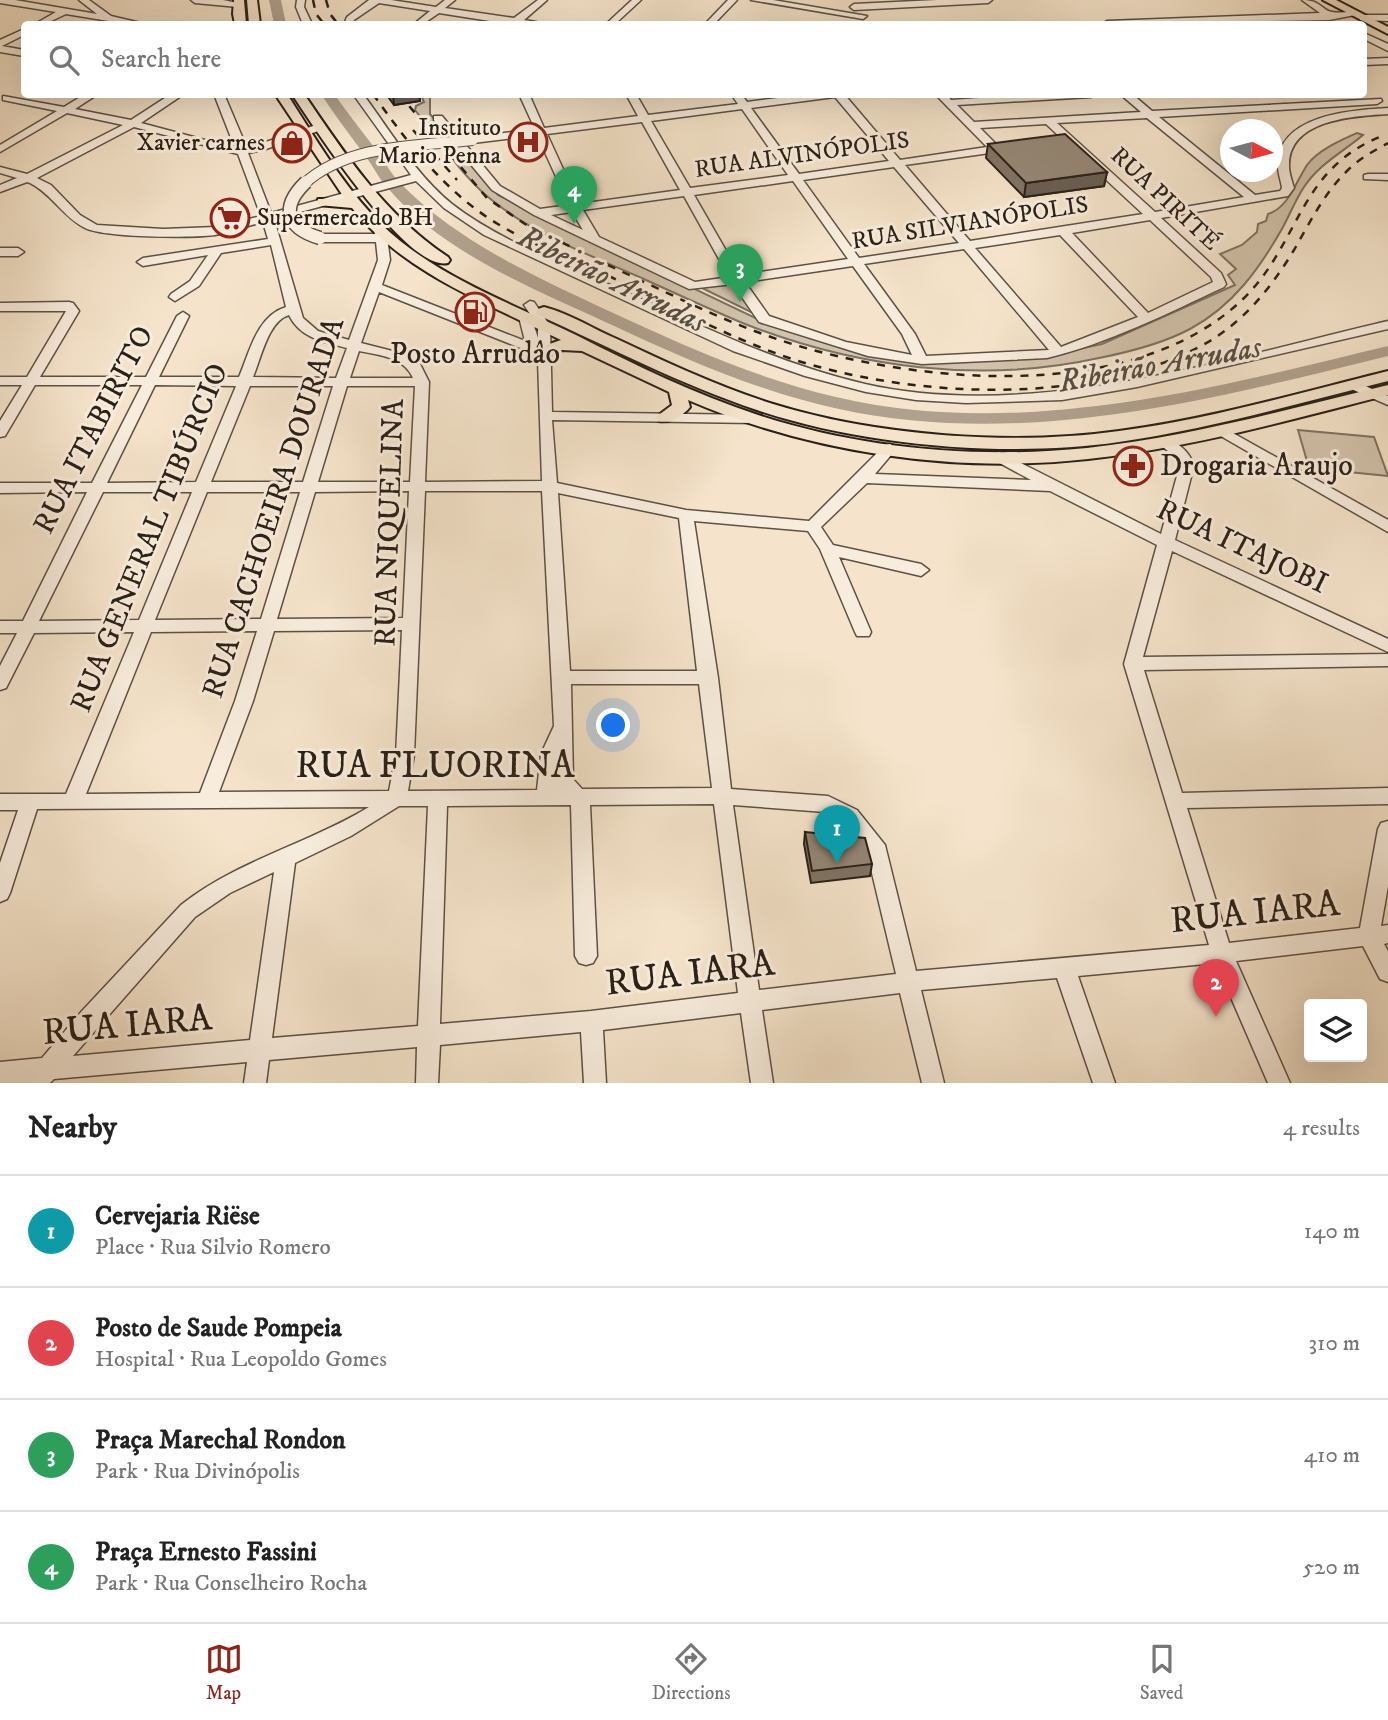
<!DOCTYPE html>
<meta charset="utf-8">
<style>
:root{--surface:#fff;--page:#f6f6f6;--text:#222;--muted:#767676;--line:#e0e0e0;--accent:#8f2418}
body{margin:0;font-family:"IM FELL DW Pica",serif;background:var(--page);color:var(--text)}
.controls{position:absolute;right:21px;bottom:21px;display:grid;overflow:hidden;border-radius:7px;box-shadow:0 7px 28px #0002}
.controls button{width:63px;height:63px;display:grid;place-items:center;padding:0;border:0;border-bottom:2px solid var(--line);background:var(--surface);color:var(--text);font:35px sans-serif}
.compass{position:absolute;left:1220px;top:119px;width:63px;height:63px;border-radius:50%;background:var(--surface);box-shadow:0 7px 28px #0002;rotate:96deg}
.you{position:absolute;left:614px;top:726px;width:24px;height:24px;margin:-18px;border:5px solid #fff;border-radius:50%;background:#1a73e8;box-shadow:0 0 0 10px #1a73e833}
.badge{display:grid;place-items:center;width:46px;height:46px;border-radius:50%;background:var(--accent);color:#fff;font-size:23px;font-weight:700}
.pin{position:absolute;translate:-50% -58px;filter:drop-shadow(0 2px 4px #0008)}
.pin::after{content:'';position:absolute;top:37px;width:24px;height:21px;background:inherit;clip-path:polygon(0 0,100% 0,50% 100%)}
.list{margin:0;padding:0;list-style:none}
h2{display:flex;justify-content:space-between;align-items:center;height:91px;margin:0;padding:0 28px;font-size:30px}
h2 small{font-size:23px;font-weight:400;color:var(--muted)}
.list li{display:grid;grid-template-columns:46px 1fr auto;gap:21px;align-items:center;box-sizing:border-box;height:112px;padding:0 28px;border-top:2px solid var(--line)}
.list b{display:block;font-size:26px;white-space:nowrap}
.list p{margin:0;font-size:23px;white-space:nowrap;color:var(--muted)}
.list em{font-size:23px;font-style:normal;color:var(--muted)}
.icon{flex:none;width:38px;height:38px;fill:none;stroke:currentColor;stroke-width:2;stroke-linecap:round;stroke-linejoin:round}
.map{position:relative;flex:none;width:1388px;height:1083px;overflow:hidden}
.search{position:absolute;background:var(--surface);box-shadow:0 7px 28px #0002;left:21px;right:21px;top:21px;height:77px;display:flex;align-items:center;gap:18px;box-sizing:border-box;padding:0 24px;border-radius:7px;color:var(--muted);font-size:26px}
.sheet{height:539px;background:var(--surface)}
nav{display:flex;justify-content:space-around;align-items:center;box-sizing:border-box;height:98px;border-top:2px solid var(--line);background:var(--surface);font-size:19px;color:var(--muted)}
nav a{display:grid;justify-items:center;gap:4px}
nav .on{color:var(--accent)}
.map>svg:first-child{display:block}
.green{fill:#d2c3ac;stroke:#7e7262;stroke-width:2}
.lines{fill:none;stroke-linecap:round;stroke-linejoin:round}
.river{fill:#b0a18e;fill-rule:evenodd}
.minor-casing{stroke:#5d5144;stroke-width:3}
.major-casing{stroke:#2a2017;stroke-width:4}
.minor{fill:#f8eddd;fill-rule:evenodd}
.major{fill:#f5e4cb;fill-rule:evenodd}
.rail{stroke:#2a2017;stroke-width:2.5;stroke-dasharray:8 8;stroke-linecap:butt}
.minor-bridge-far1-casing{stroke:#5d5144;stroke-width:12;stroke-linecap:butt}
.minor-bridge-casing{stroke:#5d5144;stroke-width:15;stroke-linecap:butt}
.minor-bridge-far1{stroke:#f8eddd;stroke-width:10}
.minor-bridge{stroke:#f8eddd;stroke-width:12}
.wall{fill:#7f7365;stroke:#2a2017;stroke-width:2}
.shaded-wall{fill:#685e52;stroke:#2a2017;stroke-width:2}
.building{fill:#948675;stroke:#2a2017;stroke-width:2}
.labels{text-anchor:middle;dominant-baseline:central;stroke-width:6;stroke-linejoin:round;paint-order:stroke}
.far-poi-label{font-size:24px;fill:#2a2017;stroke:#f8eddd;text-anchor:end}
.far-street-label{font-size:24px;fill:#2a2017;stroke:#f8eddd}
.poi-label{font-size:30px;fill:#2a2017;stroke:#f8eddd}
.street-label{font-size:30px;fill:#2a2017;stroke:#f8eddd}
.water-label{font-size:32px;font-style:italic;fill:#594d41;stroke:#f8eddd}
.near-street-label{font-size:37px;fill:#2a2017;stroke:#f8eddd}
</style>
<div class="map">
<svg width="1388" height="1083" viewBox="0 0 1388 1083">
<rect width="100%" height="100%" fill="#f5e4cb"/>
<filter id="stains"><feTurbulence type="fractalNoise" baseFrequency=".00286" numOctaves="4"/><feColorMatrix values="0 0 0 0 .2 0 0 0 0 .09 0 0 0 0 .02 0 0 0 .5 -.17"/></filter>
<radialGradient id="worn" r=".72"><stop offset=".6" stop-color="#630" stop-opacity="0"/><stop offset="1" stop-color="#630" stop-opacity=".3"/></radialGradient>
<path class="green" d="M421 95H430V114L498 195 766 323 922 361 1055 354 1102 344 1235 285 1228 275 1236 269 1220 254 1242 245 1257 232 1258 224 1266 221 1268 214C1288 208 1296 182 1307 165 1318 150 1341 140 1357 133L1363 135C1343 152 1319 164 1304 187 1296 199 1290 214 1283 227 1260 268 1233 306 1190 329 1162 344 1129 352 1099 358 981 384 857 368 745 324 709 309 673 292 637 276 587 254 529 232 488 197 460 173 438 139 415 110L416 106 424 102Z
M737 281 761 317 698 286Z
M1298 430 1374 437 1388 476 1309 468Z"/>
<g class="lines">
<path class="river" d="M269 0H281L286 24H274Z
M321 94H334C349 115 365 135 380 155 386 164 392 175 400 183 462 246 545 281 624 318 692 349 762 380 836 397 1019 440 1210 389 1388 346V356C1210 400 1023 449 839 409 759 392 685 359 612 325 534 289 442 253 386 186 378 177 373 166 366 157 351 136 335 116 321 94Z"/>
<defs>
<path id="minor" d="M0 0H15L97 14 79 0H89L111 16 145 24H127L66 14 45 24H35L56 12 0 3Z
M191 0H223L242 4 238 7 195 3Z
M297 0H305L304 7 312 24H303L296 7Z
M369 0H391L436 7 445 0H455L445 8 514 18 538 0H547L524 20 536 22 537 24H509L439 13 423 24H414L430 11 379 3 354 20 352 24H344L347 17Z
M632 0H641L615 24H606Z
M728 0H737L714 24H705Z
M751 0H773L867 16 863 19Z
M937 0H992L988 3 854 10 850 7 854 4Z
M1302 0C1321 0 1321 10 1332 12 1342 14 1352 9 1360 14L1329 20 1102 24 1107 21 1320 13Z
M1363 15H1388V21L1360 20V16Z
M24 29V35L2 46 24 50V56L0 52V40Z
M1364 33 1388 44V51L1364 39Z
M1388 58V64L1364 65V59Z
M85 94H98L75 109 131 120 171 94H184L141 123 235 148 214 94H224L246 146 257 145 316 125H324V129L263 150 248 153 271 213 411 175 353 94H363C391 132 416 175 452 204 502 243 576 269 633 295 709 330 784 365 865 384 1032 422 1225 359 1388 321V329L1137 387 1062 400 966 403 916 400 866 392 805 376 733 351 484 235 444 208 416 181 274 219 303 318 318 331 349 340 378 260 376 242H320L314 238 320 234H375L374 229 380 225 386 229 390 260 382 285 525 341 519 317 520 314H530L538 338V326L524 305 530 301 534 302 550 326 552 412 755 415 762 419 755 423 552 420 557 483 686 510 809 521 885 445 890 444 897 448 875 474 1031 480 994 460 992 457 994 454 999 452 1161 534 1180 465 1177 458 1159 444 1161 441C1176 438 1189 452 1194 465L1175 540 1388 639V652L1172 551 1143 657 1388 654V666L1144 670 1182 793 1388 788V804L1187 808 1229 943 1360 928 1378 829 1381 823 1388 821V886L1381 926 1388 925V943L1384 944 1388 951V982L1380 979 1363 946 1236 961 1290 1083H1268L1216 963 1078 976 1115 1083H1093L1057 978 921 990 944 1083H922L900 993 762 1010 773 1083H751L741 1013 603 1030 606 1083H584L581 1032 440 1045 438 1083H416L417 1047 269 1060 266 1083H244L247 1062 54 1079 50 1083H0V1062L42 1058 82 1011 181 905C236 861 308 844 369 807L37 809 10 893 7 899 0 902V863L18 810H0V794H66L134 632 34 633 6 688 0 690V666L17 633H0V621H23L87 492 0 493V483H92L142 385H35L5 436 0 437V421L22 385H0V377H27L66 311H0V303L69 302 73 303 79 311 40 377H146L177 316 183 312 189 316 159 377H239C250 351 257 316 286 307L271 245 221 253 199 286 175 301 169 297 171 294 190 281 208 255 143 266 137 262 143 258 268 239 263 222C247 226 231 232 215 235 191 238 105 238 85 228 63 217 52 194 30 183L27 182 0 192V185L17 178 0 173V167L27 174 123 125 67 113 0 152V145L57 111 3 100V96L64 107ZM134 127 238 154 261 216 216 227 163 229 97 225 80 215 51 185 37 178ZM379 292 528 351 531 359 538 360 542 481 425 482 429 382 420 364 408 355 361 343ZM289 315C300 338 324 342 347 348L336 378 253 377C261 359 268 321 289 315ZM359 351C379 355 404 357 413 378H350ZM155 385 236 386 196 482 107 483ZM250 386H333L303 482H211ZM347 386H415L410 482H318ZM867 483 1050 491 1157 545 1124 664 1209 945 916 971 885 845 857 810 828 796 731 789 718 678 694 521 808 531 820 549 855 632 857 636H869L871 632 839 557 921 576 929 570 921 564 833 545 821 527ZM409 491 403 618 277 619 315 492ZM425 491H542L554 726 541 754 537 790 408 791 414 755ZM103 492H192L139 620 39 621ZM207 492H300L261 619 155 620ZM558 493 679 518 697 671H570ZM402 630 396 755 389 791 219 792 253 701 274 631ZM257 631 235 701 200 793 86 794 151 632ZM571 684H699L712 788 582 789 573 779ZM714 804 738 993 591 1011 440 1024 447 806 571 805 575 956 579 963 586 965 593 963 597 956 590 805ZM733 805 825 812 843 822 866 848 896 974 759 990ZM399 806H428L418 1026 272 1038 295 863 351 836ZM274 872 250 1040 73 1056 195 917 230 893Z
M519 94H529L544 128 638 116 626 94H636L648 115 738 104 731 94H741L747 102 809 94H844L900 160 987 147 935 94H946L951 100 1035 94H1096L1091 97 957 105 974 122 1141 112 1120 94H1132L1152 111 1381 99 1382 101 1377 104 1159 117 1255 195 1280 191 1282 188C1281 181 1278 173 1278 166 1277 115 1351 110 1388 108V114C1355 116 1288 119 1289 166 1289 173 1292 181 1294 188L1288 196 1161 218 1221 273 1226 284 1224 287C1166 314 1109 343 1047 358L922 364 868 356 759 322 733 284 689 289 534 215 492 190 434 120V116H442L500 186 540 209 569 205 537 135 473 143 468 140 473 137 535 129ZM835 97 889 161 799 174 751 108ZM742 109 788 175 690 188 651 121ZM1147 118 1244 197 1155 212 1057 123ZM642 122 680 190 579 204 547 134ZM1046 124 1143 214 970 241 905 165 1011 150V146H998L980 128ZM894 167 959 243 859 258 803 180ZM793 181 848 259 740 275 694 195ZM684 196 729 277 695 282 599 237 583 210ZM572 212 583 230 551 215ZM1150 220 1211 277 1213 282 1148 313 1072 233ZM1060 235 1138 317 1061 347 975 248ZM964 249 1049 350 926 356 915 334 864 264ZM853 266 902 334 912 355 846 342 769 316 745 282Z
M1368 174H1388V180L1364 179V175Z
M0 248H18L24 252 18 256H0Z
M1354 381 1388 396V405L1349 388 1347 385Z
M1224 428 1388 520V532L1219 435 1217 432Z"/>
<path id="major" d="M234 0H244L246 24H235L233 14Z
M247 0H257L260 24H249Z
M1323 0H1336L1388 27V34Z
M275 94H287C316 139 343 186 381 224 436 277 511 303 578 336 637 366 695 394 758 415 862 449 978 459 1087 448 1189 437 1289 409 1388 385V395C1289 420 1190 448 1088 459 955 474 811 453 688 400L690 407C683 416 670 423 659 421L656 417 672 405 669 392 582 351 562 350 544 356 538 354 536 351 538 348 561 340C487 303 405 274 352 208L318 205V199H345Z
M292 94H304C346 156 385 215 448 257L450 260 448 263C408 273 313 126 292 94Z
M544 307C569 313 593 329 617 339 668 363 719 387 773 404 876 436 1013 446 1119 431 1210 419 1299 393 1388 371V381C1299 403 1210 429 1119 442 1008 458 864 446 757 410 682 385 611 348 538 315L536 312 538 309Z"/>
</defs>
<use href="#minor" class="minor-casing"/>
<use href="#major" class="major-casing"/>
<use href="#minor" class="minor"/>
<use href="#major" class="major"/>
<path class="rail" d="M313 0 316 14 324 24
M326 0 330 14 338 24
M373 94C402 135 433 176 473 207 514 239 566 256 613 278 671 306 728 337 789 358 910 398 1088 407 1203 345 1243 323 1271 288 1294 250 1310 222 1325 192 1348 170 1360 158 1374 151 1388 143
M399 94 487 198 525 224 573 248
M413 130 457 180
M608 265C675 296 741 331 813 350 943 385 1139 399 1243 299 1301 243 1298 167 1385 135"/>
<defs>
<path id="minor-bridge-far1" d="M304 184C347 144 419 146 473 140"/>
<path id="minor-bridge" d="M306 182C280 207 286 228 320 238"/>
</defs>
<use href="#minor-bridge-far1" class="minor-bridge-far1-casing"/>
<use href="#minor-bridge" class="minor-bridge-casing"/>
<use href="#minor-bridge-far1" class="minor-bridge-far1"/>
<use href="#minor-bridge" class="minor-bridge"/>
</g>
<path class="wall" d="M386 94H419L420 101 394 105Z
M988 144 1107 172 1104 186 1024 197 986 158Z
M805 832 872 864 870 876 811 883 804 844Z"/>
<path class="shaded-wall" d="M393 94H419L420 101 394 105Z
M538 138 539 145 521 148 520 141Z
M1107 172 1104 186 1024 197 1026 183Z"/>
<path class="building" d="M535 131 538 138 520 141 517 133Z
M1065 134 1107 172 1026 183 988 144Z
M805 832 865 838 872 864 812 871Z"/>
<defs>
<symbol id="hospital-ring" viewBox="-11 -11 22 22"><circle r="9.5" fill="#f8eddd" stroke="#8f2418" stroke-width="1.5"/><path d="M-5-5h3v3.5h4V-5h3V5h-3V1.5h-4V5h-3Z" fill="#8f2418"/></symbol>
<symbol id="shop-ring" viewBox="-11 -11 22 22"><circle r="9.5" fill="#f8eddd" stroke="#8f2418" stroke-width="1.5"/><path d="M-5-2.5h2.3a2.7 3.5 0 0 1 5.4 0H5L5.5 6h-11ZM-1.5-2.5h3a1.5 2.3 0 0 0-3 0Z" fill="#8f2418"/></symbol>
<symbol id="supermarket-ring" viewBox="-11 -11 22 22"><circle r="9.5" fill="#f8eddd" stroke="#8f2418" stroke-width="1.5"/><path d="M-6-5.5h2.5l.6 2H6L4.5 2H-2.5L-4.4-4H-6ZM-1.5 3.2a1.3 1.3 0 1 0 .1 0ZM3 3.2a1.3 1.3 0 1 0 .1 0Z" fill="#8f2418"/></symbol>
<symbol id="fuel-ring" viewBox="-11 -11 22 22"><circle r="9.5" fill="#f8eddd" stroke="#8f2418" stroke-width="1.5"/><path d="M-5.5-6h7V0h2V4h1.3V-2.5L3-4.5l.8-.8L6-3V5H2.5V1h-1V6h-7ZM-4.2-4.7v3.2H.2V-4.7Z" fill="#8f2418"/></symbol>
<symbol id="pharmacy-ring" viewBox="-11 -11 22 22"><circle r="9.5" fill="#f8eddd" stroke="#8f2418" stroke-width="1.5"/><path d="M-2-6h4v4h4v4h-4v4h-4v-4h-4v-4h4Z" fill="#8f2418"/></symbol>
</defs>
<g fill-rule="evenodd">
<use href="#hospital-ring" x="506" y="120" width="44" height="44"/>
<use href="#shop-ring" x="270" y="121" width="44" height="44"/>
<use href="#supermarket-ring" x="208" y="196" width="44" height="44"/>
<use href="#fuel-ring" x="453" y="290" width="44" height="44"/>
<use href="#pharmacy-ring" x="1111" y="444" width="44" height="44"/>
</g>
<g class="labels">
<g class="far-poi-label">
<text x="501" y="128">Instituto<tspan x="501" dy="28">Mario Penna</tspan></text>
<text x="265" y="143">Xavier carnes</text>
<text x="257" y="218" text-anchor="start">Supermercado BH</text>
</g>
<g class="far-street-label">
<text transform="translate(802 155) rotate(-8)">RUA ALVINÓPOLIS</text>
<text transform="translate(1165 199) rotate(43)">RUA PIRITÉ</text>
<text transform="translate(970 223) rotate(-9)">RUA SILVIANÓPOLIS</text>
</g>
<g class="poi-label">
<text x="475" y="354">Posto Arrudâo</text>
<text x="1160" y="466" text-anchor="start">Drogaria Araujo</text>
</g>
<g class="street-label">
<text transform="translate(94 430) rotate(-63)">RUA ITABIRITO</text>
<text transform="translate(274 508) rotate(-72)">RUA CACHOEIRA DOURADA</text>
<text transform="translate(390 523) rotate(-88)">RUA NIQUELINA</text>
<text transform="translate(150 538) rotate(-68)">RUA GENERAL TIBÚRCIO</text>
<text transform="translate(1242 547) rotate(25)">RUA ITAJOBI</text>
</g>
<g class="water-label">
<text transform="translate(612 280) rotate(26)">Ribeirão Arrudas</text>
<text transform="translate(1160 365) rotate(-10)">Ribeirão Arrudas</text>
</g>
<g class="near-street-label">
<text x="435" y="766">RUA FLUORINA</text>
<text transform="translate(1255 913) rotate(-6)">RUA IARA</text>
<text transform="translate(690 974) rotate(-7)">RUA IARA</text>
<text transform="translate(127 1026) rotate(-5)">RUA IARA</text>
</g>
</g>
<rect width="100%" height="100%" filter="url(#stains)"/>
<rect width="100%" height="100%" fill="url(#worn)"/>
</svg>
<div class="controls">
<button><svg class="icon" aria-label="layers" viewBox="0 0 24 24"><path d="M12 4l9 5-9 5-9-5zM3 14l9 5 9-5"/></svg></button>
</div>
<svg class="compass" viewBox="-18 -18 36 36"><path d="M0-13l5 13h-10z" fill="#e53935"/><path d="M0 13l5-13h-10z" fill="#767676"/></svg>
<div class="you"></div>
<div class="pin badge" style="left:837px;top:863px;background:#0f9aa8">1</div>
<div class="pin badge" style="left:1216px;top:1017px;background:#e0444e">2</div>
<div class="pin badge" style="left:740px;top:302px;background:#2e9e5b">3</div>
<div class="pin badge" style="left:574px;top:224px;background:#2e9e5b">4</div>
<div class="search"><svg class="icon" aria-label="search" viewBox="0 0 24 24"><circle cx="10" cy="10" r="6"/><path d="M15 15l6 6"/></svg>Search here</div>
</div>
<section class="sheet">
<h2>Nearby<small>4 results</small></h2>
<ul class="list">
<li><span class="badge" style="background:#0f9aa8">1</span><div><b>Cervejaria Riëse</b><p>Place · Rua Silvio Romero</p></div><em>140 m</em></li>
<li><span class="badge" style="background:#e0444e">2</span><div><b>Posto de Saude Pompeia</b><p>Hospital · Rua Leopoldo Gomes</p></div><em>310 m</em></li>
<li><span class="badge" style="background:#2e9e5b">3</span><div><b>Praça Marechal Rondon</b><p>Park · Rua Divinópolis</p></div><em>410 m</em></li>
<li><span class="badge" style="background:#2e9e5b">4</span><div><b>Praça Ernesto Fassini</b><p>Park · Rua Conselheiro Rocha</p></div><em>520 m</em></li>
</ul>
</section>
<nav>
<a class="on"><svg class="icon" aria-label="map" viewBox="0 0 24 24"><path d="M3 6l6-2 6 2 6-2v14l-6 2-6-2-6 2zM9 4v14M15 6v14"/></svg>Map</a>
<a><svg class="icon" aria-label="directions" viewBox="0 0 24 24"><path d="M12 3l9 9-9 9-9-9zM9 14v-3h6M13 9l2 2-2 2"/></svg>Directions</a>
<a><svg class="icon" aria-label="saved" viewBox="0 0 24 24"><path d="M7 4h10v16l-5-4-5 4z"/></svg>Saved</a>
</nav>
